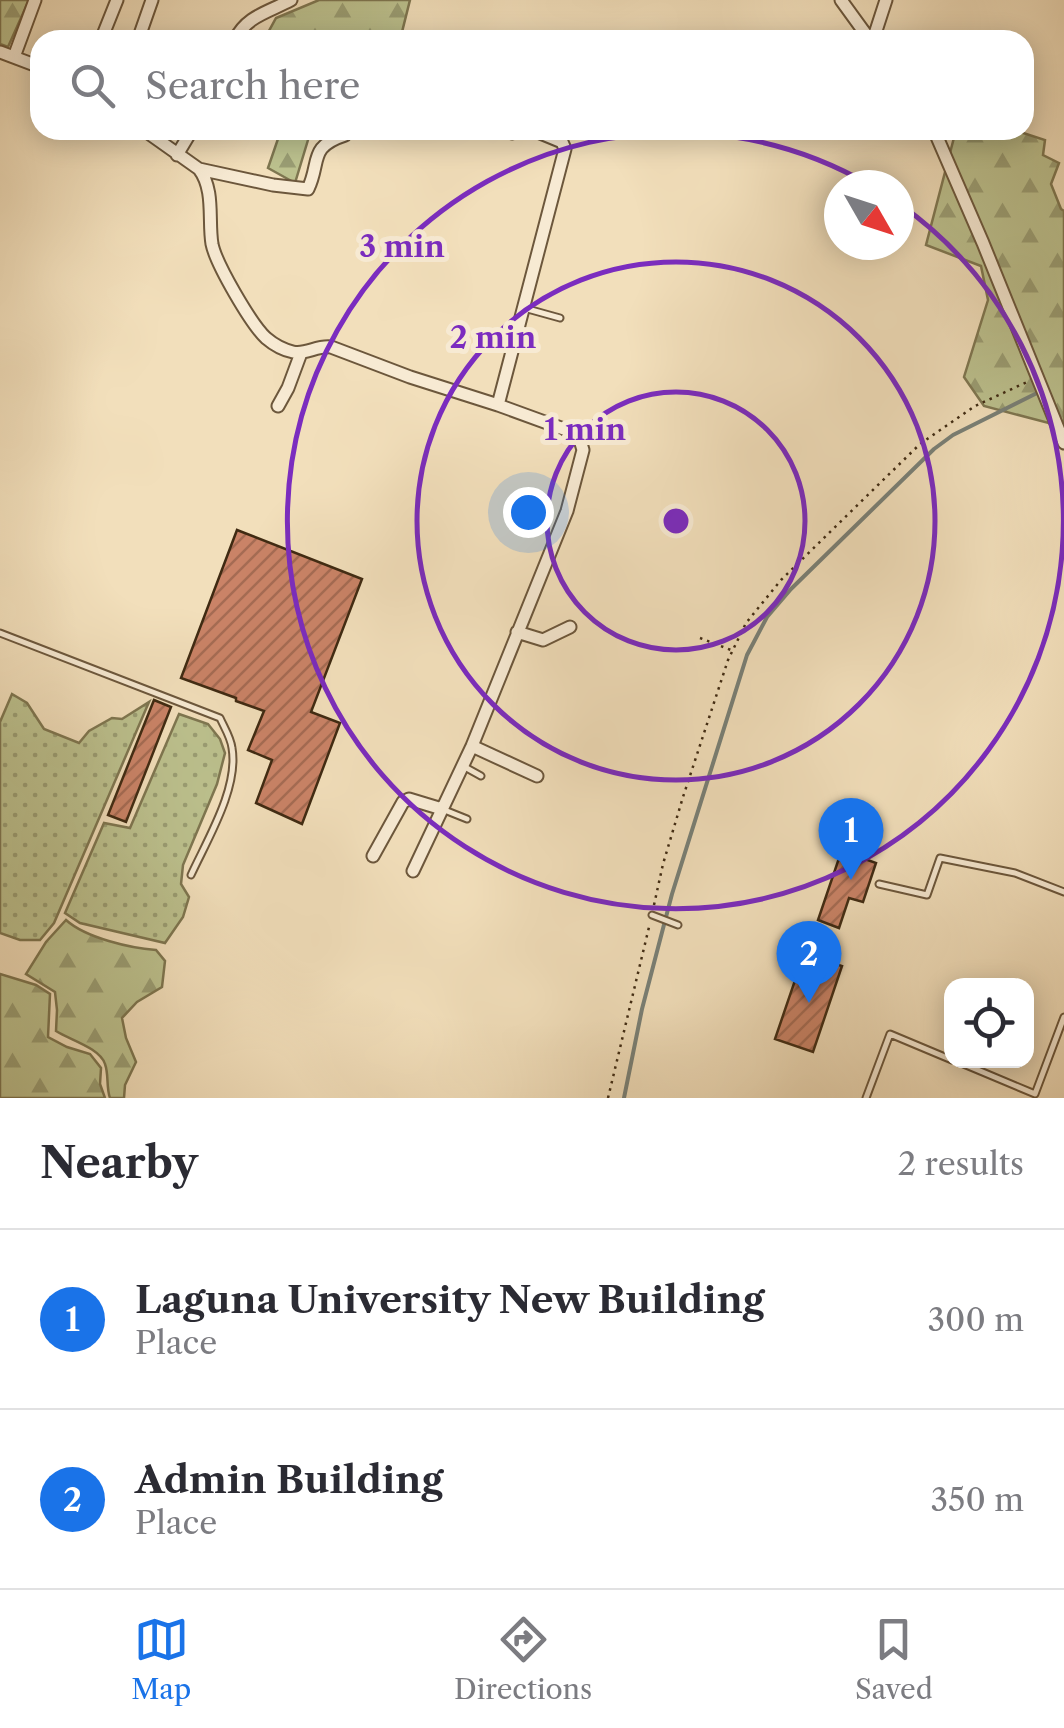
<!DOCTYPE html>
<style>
:root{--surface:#fff;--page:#f7f7f7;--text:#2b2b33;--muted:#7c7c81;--line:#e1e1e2;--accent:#1a73e8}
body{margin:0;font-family:"Libre Caslon Text",serif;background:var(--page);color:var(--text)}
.controls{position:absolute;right:30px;bottom:30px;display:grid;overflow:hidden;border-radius:20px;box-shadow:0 5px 25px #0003}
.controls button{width:90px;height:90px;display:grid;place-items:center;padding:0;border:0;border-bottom:2px solid var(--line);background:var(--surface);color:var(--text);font:50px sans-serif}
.compass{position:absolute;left:824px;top:170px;width:90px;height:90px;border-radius:50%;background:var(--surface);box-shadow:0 5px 25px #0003;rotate:129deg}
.you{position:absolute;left:528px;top:512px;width:35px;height:35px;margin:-25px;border:8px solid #fff;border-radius:50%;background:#1a73e8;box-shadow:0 0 0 15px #1a73e833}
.badge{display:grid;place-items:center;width:65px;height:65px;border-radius:50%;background:var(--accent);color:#fff;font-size:32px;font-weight:700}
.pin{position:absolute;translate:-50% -82px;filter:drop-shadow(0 2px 5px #0008)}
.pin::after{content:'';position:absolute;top:52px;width:35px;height:30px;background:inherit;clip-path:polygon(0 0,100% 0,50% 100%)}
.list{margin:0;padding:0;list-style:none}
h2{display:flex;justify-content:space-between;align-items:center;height:130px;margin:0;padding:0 40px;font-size:42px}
h2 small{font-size:32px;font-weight:400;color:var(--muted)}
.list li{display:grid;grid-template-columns:65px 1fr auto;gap:30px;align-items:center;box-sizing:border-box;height:180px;padding:0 40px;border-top:2px solid var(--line)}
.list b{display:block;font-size:38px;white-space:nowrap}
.list p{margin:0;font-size:32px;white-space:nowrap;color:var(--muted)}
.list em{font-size:32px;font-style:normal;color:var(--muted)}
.icon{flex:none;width:55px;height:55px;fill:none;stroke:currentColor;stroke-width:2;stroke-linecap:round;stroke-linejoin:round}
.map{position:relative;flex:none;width:1064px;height:1098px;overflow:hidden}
.search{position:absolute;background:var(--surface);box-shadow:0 5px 25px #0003;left:30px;right:30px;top:30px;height:110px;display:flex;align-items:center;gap:25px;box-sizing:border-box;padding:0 35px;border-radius:30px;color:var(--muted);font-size:38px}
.sheet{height:490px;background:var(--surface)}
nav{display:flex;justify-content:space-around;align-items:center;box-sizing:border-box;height:140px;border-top:2px solid var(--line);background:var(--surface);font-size:28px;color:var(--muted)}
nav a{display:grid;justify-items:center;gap:5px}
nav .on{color:var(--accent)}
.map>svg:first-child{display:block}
.grass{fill:url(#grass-dots);stroke:#7e7650;stroke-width:2.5}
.forest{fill:url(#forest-firs);stroke:#7e7650;stroke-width:2.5}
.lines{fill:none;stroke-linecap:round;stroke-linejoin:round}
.stream{stroke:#798077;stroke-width:4}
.building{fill:url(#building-hatch);stroke:#3f2a12;stroke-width:2.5}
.service-casing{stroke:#6c573c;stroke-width:9}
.minor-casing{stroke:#6c573c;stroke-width:15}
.path{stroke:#3f2a12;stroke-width:2.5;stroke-dasharray:2.5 5;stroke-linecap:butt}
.service{stroke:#f7ead3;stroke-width:5}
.minor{stroke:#f7ead3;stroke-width:11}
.ring{fill:none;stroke:#7b2cbf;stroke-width:5}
.centre{fill:#7b2cbf;stroke:#f7ead3;stroke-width:5}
.ring-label{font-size:30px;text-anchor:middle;font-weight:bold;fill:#7b2cbf;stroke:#f7ead3;stroke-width:10;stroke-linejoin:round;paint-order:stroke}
</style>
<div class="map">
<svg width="1064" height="1098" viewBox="0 0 1064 1098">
<defs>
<pattern id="grass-dots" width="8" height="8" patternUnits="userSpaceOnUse" patternTransform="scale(2.5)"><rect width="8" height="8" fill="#bcc18e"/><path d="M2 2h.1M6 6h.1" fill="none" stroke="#9a9d73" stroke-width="1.8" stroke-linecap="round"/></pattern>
<pattern id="forest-firs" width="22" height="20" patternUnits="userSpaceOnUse" patternTransform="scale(2.5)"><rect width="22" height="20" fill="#bcc18e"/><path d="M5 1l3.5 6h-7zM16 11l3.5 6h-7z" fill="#9a9d73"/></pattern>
<pattern id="building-hatch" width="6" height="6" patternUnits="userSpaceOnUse" patternTransform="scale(2.5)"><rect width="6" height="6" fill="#ca8367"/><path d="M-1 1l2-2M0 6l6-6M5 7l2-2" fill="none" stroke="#a56b53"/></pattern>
</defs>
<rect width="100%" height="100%" fill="#f2dfbb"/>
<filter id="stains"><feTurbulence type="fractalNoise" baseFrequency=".002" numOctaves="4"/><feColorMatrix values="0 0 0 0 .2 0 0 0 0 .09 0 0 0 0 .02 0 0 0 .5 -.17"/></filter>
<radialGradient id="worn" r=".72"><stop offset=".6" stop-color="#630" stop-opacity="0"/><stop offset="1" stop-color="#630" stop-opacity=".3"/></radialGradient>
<path class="grass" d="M12 694 27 703 44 729 79 743 89 731 112 718 122 719 149 702 54 923 40 940H20L0 933V722Z
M179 714 208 724 220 739 225 753 217 784 183 865 181 884 189 897 183 917 165 943 80 923 65 913 104 823 130 828Z"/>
<path class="forest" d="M0 0H29L8 47 0 44Z
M319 0H410L400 40H264L276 18Z
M252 130H311L295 183 268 168 279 136Z
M956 130H1014L1045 140 1043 155 1059 163 1051 184 1061 209 1064 211V427L984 406 964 377 988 300 981 266 926 245Z
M66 920C86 938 130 948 156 950L165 961 162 987 137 1002 122 1018 126 1038 136 1062 125 1085 124 1098H110C106 1087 109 1075 105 1064 100 1048 70 1040 56 1031L57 1010 55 992 26 974 46 942Z
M0 974 36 985 50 994 48 1037 67 1047 90 1054 101 1068 100 1084 105 1098H0Z"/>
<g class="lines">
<path class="stream" d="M624 1098 642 1009 672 894 747 655 767 617 791 589 934 449 953 435 1037 393"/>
</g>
<path class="building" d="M237 530 362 579 311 712 340 723 302 824 256 803 272 760 248 750 264 711 236 701V698L181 678Z
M154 700 171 707 126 822 108 815Z
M855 811 876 818 862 858 876 863 863 902 849 898 839 928 818 920Z
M804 954 842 966 813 1052 775 1039Z"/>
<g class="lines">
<defs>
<path id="service" d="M524 308 560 318
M575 431 592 428 621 434
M0 633 220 718C224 727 231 738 232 748 239 788 207 840 191 875
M463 766 481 776
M442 809 467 819
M879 884 927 895 940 858 1015 873 1064 892
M652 915 678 925
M954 1060 1035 1094 1064 1017
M866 1098 890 1034 952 1060"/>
<path id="minor" d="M841 0 870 40
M101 40 117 0
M138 40 152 0
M235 40C246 16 269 12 291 0
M873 40 886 0
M0 52 40 67
M14 57 35 0
M144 130 199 169C215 190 208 220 212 244 216 264 251 324 266 338 273 344 284 350 293 352 306 355 317 345 331 347L410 377 498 405 565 149 562 142 533 130
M506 130 512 133 526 130
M934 130 983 243 1064 443
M177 155 192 130
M199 169 273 185 308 189C321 162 308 147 345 135
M278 406 288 388 301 353
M517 632 543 640 570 627
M472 746 537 776
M373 856 403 802 409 799 442 809
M413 871 472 746 567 511 583 450 580 440 572 432 498 405"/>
</defs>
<use href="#service" class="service-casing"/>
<use href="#minor" class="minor-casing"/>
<path class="path" d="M700 638 731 650
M654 905 663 864 683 797 728 660 746 623 781 580 920 444 975 406 1027 382
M608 1098 650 923"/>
<use href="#service" class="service"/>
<use href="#minor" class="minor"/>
</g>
<g class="ring">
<circle cx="676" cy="521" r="129"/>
<circle cx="676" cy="521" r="259"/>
<path d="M901 205A388 388 0 1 1 870 185"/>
</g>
<circle cx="676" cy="521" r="15" class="centre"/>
<g class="ring-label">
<text x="402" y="257">3 min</text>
<text x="493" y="348">2 min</text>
<text x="585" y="440">1 min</text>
</g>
<rect width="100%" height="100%" filter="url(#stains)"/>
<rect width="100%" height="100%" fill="url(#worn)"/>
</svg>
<div class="controls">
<button><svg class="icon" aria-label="locate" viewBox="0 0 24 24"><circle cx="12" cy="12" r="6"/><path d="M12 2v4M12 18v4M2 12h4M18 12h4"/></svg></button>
</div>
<svg class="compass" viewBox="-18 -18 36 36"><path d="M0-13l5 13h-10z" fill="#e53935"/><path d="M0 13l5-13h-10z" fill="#7c7c81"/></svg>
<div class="you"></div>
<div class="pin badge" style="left:851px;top:880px">1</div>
<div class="pin badge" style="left:809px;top:1003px">2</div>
<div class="search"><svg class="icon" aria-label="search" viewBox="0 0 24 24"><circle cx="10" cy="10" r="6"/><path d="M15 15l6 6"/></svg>Search here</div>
</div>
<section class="sheet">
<h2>Nearby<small>2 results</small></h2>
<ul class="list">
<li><span class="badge">1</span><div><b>Laguna University New Building</b><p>Place</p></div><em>300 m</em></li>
<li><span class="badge">2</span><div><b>Admin Building</b><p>Place</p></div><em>350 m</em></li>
</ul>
</section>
<nav>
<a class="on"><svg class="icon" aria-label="map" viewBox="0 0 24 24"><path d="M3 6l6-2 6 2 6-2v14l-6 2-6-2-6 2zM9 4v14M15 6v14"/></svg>Map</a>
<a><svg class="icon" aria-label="directions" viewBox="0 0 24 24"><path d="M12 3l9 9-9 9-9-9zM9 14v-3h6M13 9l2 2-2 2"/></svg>Directions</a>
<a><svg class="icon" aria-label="saved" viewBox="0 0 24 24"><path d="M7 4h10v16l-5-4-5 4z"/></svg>Saved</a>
</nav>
